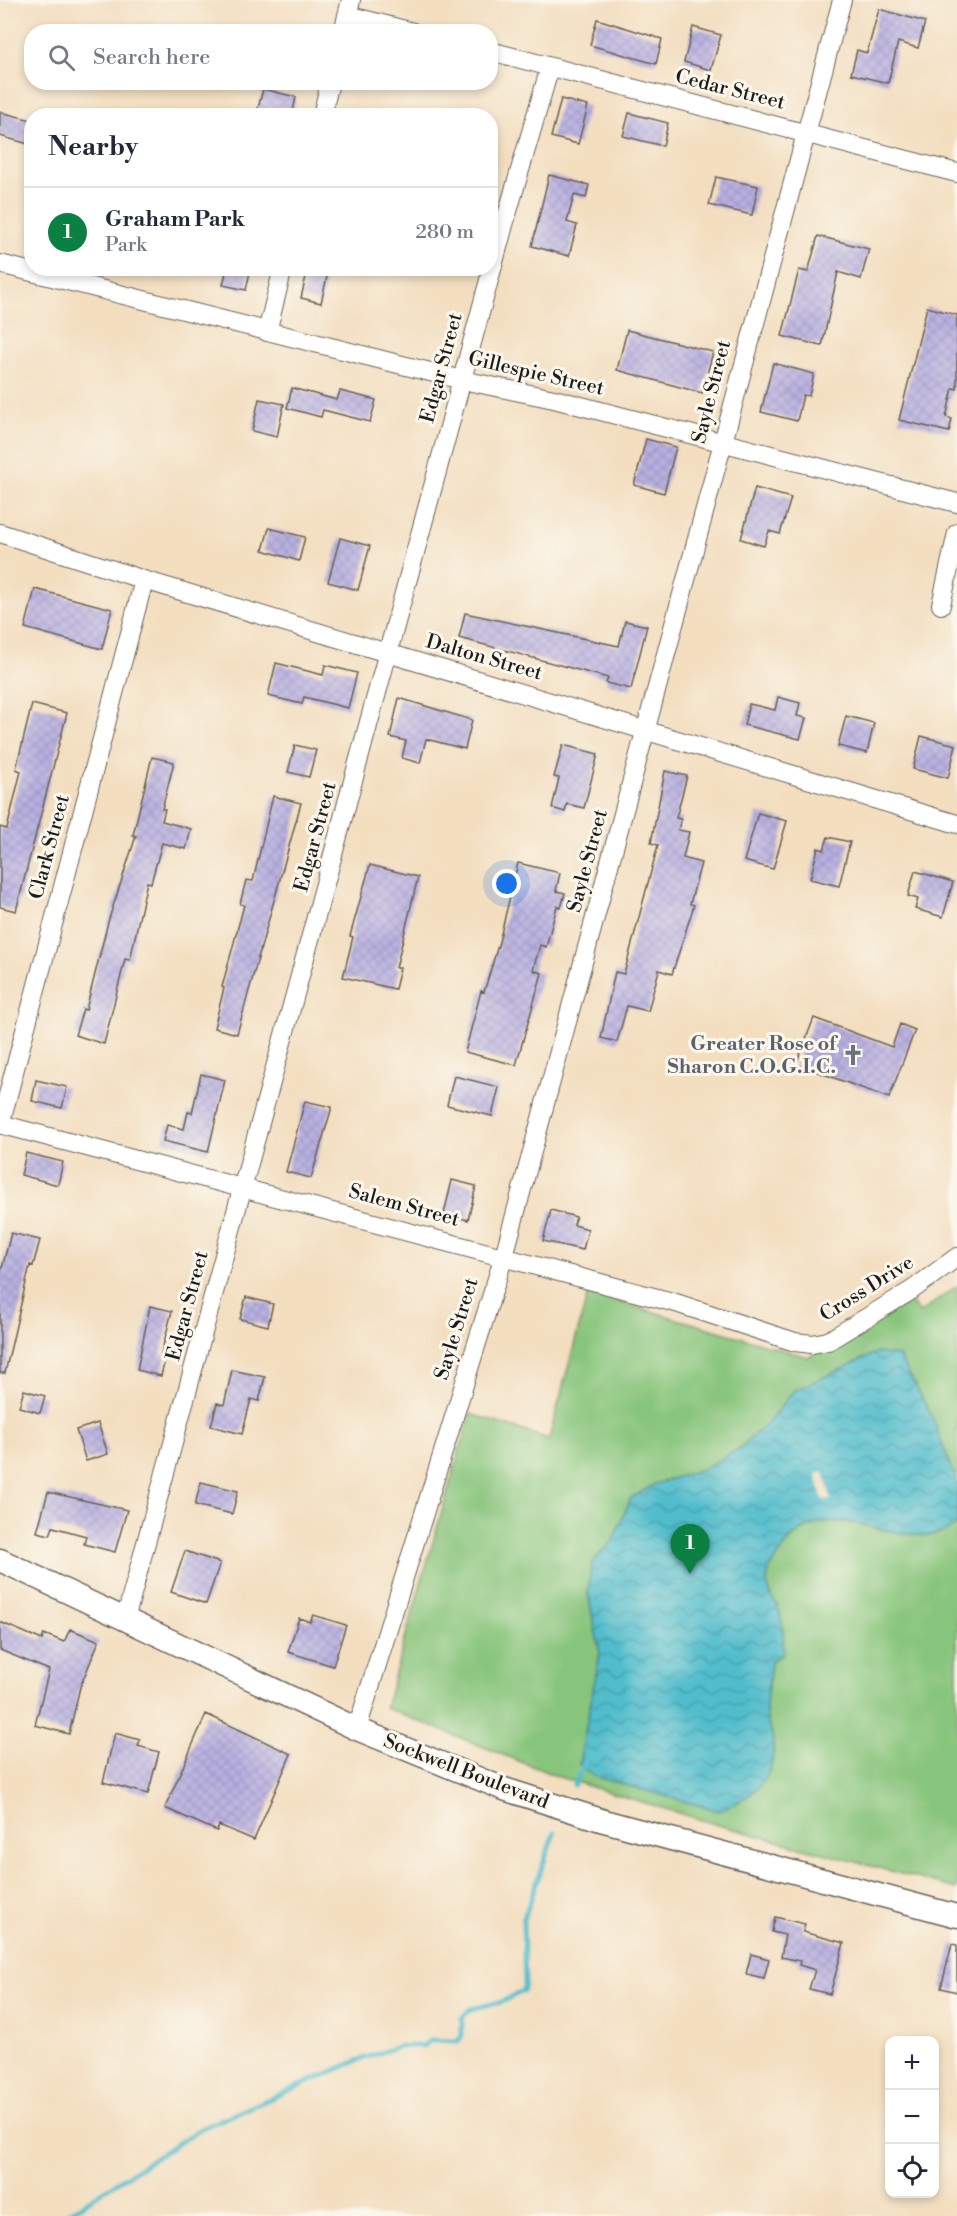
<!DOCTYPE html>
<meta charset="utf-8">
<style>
:root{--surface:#fff;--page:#f6f6f7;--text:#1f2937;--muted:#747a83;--line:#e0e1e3;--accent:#0b8043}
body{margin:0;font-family:"Libre Bodoni",serif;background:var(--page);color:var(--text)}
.controls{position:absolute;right:18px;bottom:18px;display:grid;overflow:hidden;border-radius:12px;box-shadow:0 3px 9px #0003}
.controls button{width:54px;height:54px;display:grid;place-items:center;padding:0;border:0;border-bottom:2px solid var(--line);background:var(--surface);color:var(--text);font:30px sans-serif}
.you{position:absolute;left:507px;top:884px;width:21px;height:21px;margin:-15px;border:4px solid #fff;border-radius:50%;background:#1a73e8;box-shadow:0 0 0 9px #1a73e833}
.badge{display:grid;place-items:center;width:39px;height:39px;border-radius:50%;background:var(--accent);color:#fff;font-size:20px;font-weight:700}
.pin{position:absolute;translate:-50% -50px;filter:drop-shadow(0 2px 3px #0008)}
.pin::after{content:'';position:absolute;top:32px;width:21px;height:18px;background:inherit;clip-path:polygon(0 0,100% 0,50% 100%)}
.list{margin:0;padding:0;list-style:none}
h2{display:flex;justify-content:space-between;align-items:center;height:78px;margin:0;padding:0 24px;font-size:26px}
h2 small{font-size:20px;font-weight:400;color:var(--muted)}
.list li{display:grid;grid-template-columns:39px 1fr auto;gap:18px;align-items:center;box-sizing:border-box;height:90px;padding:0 24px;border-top:2px solid var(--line)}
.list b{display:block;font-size:22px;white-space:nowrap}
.list p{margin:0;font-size:20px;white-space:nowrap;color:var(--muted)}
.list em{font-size:20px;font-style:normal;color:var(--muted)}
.icon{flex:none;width:33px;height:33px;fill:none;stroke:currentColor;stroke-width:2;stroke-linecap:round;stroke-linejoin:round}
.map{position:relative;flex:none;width:957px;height:2216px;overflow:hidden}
.search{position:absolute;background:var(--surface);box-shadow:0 3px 9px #0003;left:24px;top:24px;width:474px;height:66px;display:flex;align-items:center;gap:15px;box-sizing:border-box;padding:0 21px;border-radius:24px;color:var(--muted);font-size:22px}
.panel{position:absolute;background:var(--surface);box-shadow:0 3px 9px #0003;left:24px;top:108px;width:474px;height:168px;border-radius:24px}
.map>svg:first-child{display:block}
.green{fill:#88c57b;stroke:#52704c;stroke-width:1.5}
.water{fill:url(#water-waves);stroke:#366c74;stroke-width:1.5}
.pier{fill:#f3dec0}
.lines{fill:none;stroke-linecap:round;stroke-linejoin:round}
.stream{stroke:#51bdcc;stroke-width:5}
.building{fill:url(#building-cross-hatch)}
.minor-casing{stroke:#676055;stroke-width:20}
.major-casing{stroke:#676055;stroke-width:25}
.minor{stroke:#fff;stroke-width:18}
.major{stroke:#fff;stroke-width:22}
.labels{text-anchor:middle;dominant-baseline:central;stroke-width:6;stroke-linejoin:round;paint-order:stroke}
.street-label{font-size:20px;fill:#1c1c1c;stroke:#fbf7ec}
.worship-label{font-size:20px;font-weight:bold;fill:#5b616d;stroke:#fbf7ec;text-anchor:end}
</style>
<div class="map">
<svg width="957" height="2216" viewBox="0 0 957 2216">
<defs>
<pattern id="water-waves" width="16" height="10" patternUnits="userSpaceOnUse" patternTransform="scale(1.5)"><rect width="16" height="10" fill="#51bdcc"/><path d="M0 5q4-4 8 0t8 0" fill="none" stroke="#4299a5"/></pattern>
<pattern id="building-cross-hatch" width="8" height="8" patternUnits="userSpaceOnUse" patternTransform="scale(1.5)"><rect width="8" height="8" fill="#b8b0e1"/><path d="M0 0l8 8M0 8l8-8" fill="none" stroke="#9e97c0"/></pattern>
</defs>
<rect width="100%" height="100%" fill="#fbf7ec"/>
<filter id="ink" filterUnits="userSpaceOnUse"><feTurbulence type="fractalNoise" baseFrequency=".0167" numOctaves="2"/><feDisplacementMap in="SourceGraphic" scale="12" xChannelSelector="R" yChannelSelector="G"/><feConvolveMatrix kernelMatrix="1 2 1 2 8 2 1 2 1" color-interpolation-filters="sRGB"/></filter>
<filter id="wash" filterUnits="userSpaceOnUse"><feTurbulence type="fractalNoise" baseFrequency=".008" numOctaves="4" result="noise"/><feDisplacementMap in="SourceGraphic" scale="24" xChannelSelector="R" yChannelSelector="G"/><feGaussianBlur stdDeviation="1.35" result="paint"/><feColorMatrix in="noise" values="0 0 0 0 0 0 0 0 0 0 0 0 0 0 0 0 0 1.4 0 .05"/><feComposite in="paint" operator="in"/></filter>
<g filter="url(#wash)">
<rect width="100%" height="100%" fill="#f3dec0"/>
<path class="green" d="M957 1286V1889L722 1826 559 1777 385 1708 470 1414 549 1439 588 1293 808 1357 907 1298 920 1313Z"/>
<path class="water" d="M876 1353 899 1356 932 1416 953 1473 957 1475V1523C914 1566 823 1478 780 1554 776 1560 770 1568 768 1574 764 1590 776 1599 780 1613 784 1627 784 1640 783 1654L771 1661C770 1678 766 1696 766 1712 766 1722 772 1730 773 1740 776 1781 754 1796 719 1811L593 1776 579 1764 600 1653 588 1594 592 1562 612 1542 631 1498 655 1484 703 1469 737 1450 768 1423 793 1391Z"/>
<path class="pier" d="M824 1472 831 1499 823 1500 816 1474Z"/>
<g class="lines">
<path class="stream" d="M574 1785 586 1761
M64 2216 200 2129 359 2060 400 2046H424L430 2040 459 2041 462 2035V2018L470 2009 501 2002 523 1991 525 1984 523 1921 554 1833"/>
</g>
<g id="blocks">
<path class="building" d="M879 9 925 22 918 48 898 42 888 83 851 74 857 50 867 53Z
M597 19 662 39 656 64 590 45Z
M693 27 721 35 711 70 684 62Z
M263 89 296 97 292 116H256Z
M561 99 588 106 578 144 551 137Z
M0 112 32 120V145L0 136Z
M629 113 668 123 663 146 623 136Z
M549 175 589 185 586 198 574 195 567 222 577 225 569 256 532 246Z
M716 177 758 186 752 215 709 205Z
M818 236 869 249 861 279 838 272 822 346 782 336 799 270 808 272Z
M227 268H251L246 290 223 285Z
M308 268H329L321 303 301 298Z
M927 307 957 315V389L953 388 946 417 952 419 949 432 899 420Z
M627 330 713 352 702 393 617 370Z
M773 363 814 374 809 396 803 395 797 421 761 412Z
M292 388 337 400 340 391 376 400 370 422 323 410 321 417 287 408Z
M259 399 284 404 277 437 252 431Z
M646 439 676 447 664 493 634 485Z
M755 488 791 498 780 534 769 531 764 546 741 539Z
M269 528 305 537 299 561 263 550Z
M340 538 370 546 358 590 328 582Z
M35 589 112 609 102 649 25 628Z
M465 613 619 646 625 621 647 626 631 689 606 683 608 678 459 638Z
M276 663 323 675 325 665 357 673 348 708 304 697 302 704 268 696Z
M778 697 800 703 797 716 806 718 800 739 744 725 749 704 775 710Z
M399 698 472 720 465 749 426 739 420 763 402 758 406 741 390 737Z
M32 704 67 713 16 911 0 907V827L7 829 21 771 16 769Z
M846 716 874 723 867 753 838 746Z
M921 736 956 745 948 778 913 769Z
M295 745 316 750 309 777 288 772Z
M563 745 598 754 584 808 567 804 565 812 552 808 559 778 554 777Z
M152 757 174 762 162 809H165L162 821 191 829 186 849 162 843 151 883 147 882 130 960 125 959 104 1044 75 1035 83 1009 86 1010 108 922 136 836 133 835Z
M665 771 687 776 676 818 681 819 678 830 689 832 683 858 701 863 690 904 694 905 672 974 659 970 648 1011 627 1006 617 1042 601 1038 615 972 624 974 658 845 651 843Z
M273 796 301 803 237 1034 214 1028 224 988 222 987 244 905 240 904 246 880 253 881Z
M758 813 787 821 773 869 744 861Z
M828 837 850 842 839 886 810 879 818 848 824 850Z
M518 863 560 873 556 891 565 893 561 908 557 906 546 947 540 945 533 970 542 973 516 1065 465 1052 481 991 484 992 499 942Z
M370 865 418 877 396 968H400L395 989 343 977 353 937 350 936Z
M915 871 953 882 943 917 915 909 918 899 908 896Z
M814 1018 892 1047 900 1024 915 1030 889 1098 796 1064Z
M201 1074 225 1080 208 1152 163 1141 167 1125 184 1129 188 1112 192 1113Z
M454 1076 499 1087 492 1116 447 1105Z
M36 1080 67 1087 62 1108 32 1101Z
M305 1101 332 1107 311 1178 286 1172Z
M26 1153 63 1162 58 1185 21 1175Z
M452 1180 476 1186 468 1220 444 1214Z
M551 1210 576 1217 574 1225 588 1229 583 1250 543 1241Z
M11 1233 40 1240 33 1266 30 1265 5 1373H0V1276Z
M246 1297 273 1304 268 1326 240 1319Z
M150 1306 172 1311 161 1354 166 1356 161 1376 137 1370Z
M232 1370 265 1377 259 1401 251 1399 242 1434 211 1426 217 1403 224 1405Z
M24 1390 45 1396 40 1413 19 1407Z
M98 1423 108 1454 86 1461 76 1430Z
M201 1482 238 1491 232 1514 195 1505Z
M48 1492 127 1510 115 1552 84 1544 86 1536 53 1527 50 1535 37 1532Z
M185 1551 220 1563 206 1604 171 1592Z
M313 1615 346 1625 333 1666 288 1652 299 1618 310 1622Z
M0 1622 42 1640 44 1634 64 1642 70 1629 99 1641 80 1687 69 1734 35 1725 49 1670 0 1650Z
M206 1714 291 1754 254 1840 219 1825 217 1831 165 1808Z
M115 1733 140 1740 138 1746 159 1752 148 1794 103 1782Z
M775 1917 805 1924 803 1932 844 1943 830 1994 809 1989 815 1970 799 1965 800 1961 781 1957 785 1935 772 1932Z
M952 1944 957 1945V1992L941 1988Z
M751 1954 769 1959 764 1978 746 1974Z"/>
</g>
</g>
<g filter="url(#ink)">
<use href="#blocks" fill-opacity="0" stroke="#676055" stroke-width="1.5"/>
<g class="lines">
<defs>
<path id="minor" d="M347 15 413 32
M343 32 351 0
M490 51 957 173
M322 116 330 82
M0 264 462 380 554 399 957 503
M267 332 283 268
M0 533 144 580 957 824
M941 605 957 533
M0 1124 676 1303 795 1342 812 1344 828 1341 912 1290 957 1257
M0 1125 144 580
M125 1620 504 225 550 67
M357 1729 504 1256 842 0"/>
<path id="major" d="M0 1560 357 1729 504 1789 604 1821 957 1916"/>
</defs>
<use href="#minor" class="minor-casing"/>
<use href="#major" class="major-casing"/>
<use href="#minor" class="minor"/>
<use href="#major" class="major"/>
</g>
</g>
<defs>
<symbol id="church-bare" viewBox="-9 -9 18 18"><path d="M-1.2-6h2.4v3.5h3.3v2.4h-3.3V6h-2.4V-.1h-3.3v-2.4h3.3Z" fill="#6b7280" stroke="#fbf7ec" stroke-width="2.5" paint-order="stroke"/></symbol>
</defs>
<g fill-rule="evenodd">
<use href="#church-bare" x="838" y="1040" width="30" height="30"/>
</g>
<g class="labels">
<g class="street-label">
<text transform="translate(730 90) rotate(14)">Cedar Street</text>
<text transform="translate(442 368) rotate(-75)">Edgar Street</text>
<text transform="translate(536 374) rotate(13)">Gillespie Street</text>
<text transform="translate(712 392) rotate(-76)">Sayle Street</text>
<text transform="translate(484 658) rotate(16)">Dalton Street</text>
<text transform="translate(316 837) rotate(-75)">Edgar Street</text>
<text transform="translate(50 847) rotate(-75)">Clark Street</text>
<text transform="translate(588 861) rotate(-75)">Sayle Street</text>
<text transform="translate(404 1206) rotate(15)">Salem Street</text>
<text transform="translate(867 1289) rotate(-32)">Cross Drive</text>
<text transform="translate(188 1306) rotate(-75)">Edgar Street</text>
<text transform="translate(457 1329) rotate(-73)">Sayle Street</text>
<text transform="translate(466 1772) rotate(21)">Sockwell Boulevard</text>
</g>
<g class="worship-label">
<text x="836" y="1044">Greater Rose of<tspan x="836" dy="23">Sharon C.O.G.I.C.</tspan></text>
</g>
</g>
</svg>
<div class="controls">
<button>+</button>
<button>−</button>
<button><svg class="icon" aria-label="locate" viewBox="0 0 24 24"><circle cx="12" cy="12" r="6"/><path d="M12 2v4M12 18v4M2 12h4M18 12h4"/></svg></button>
</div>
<div class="you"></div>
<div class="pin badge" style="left:690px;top:1574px">1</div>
<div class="search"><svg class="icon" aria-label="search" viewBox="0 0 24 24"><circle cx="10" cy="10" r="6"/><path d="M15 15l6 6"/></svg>Search here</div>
<section class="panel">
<h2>Nearby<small></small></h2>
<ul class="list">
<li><span class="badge">1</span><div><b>Graham Park</b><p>Park</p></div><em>280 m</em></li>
</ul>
</section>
</div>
